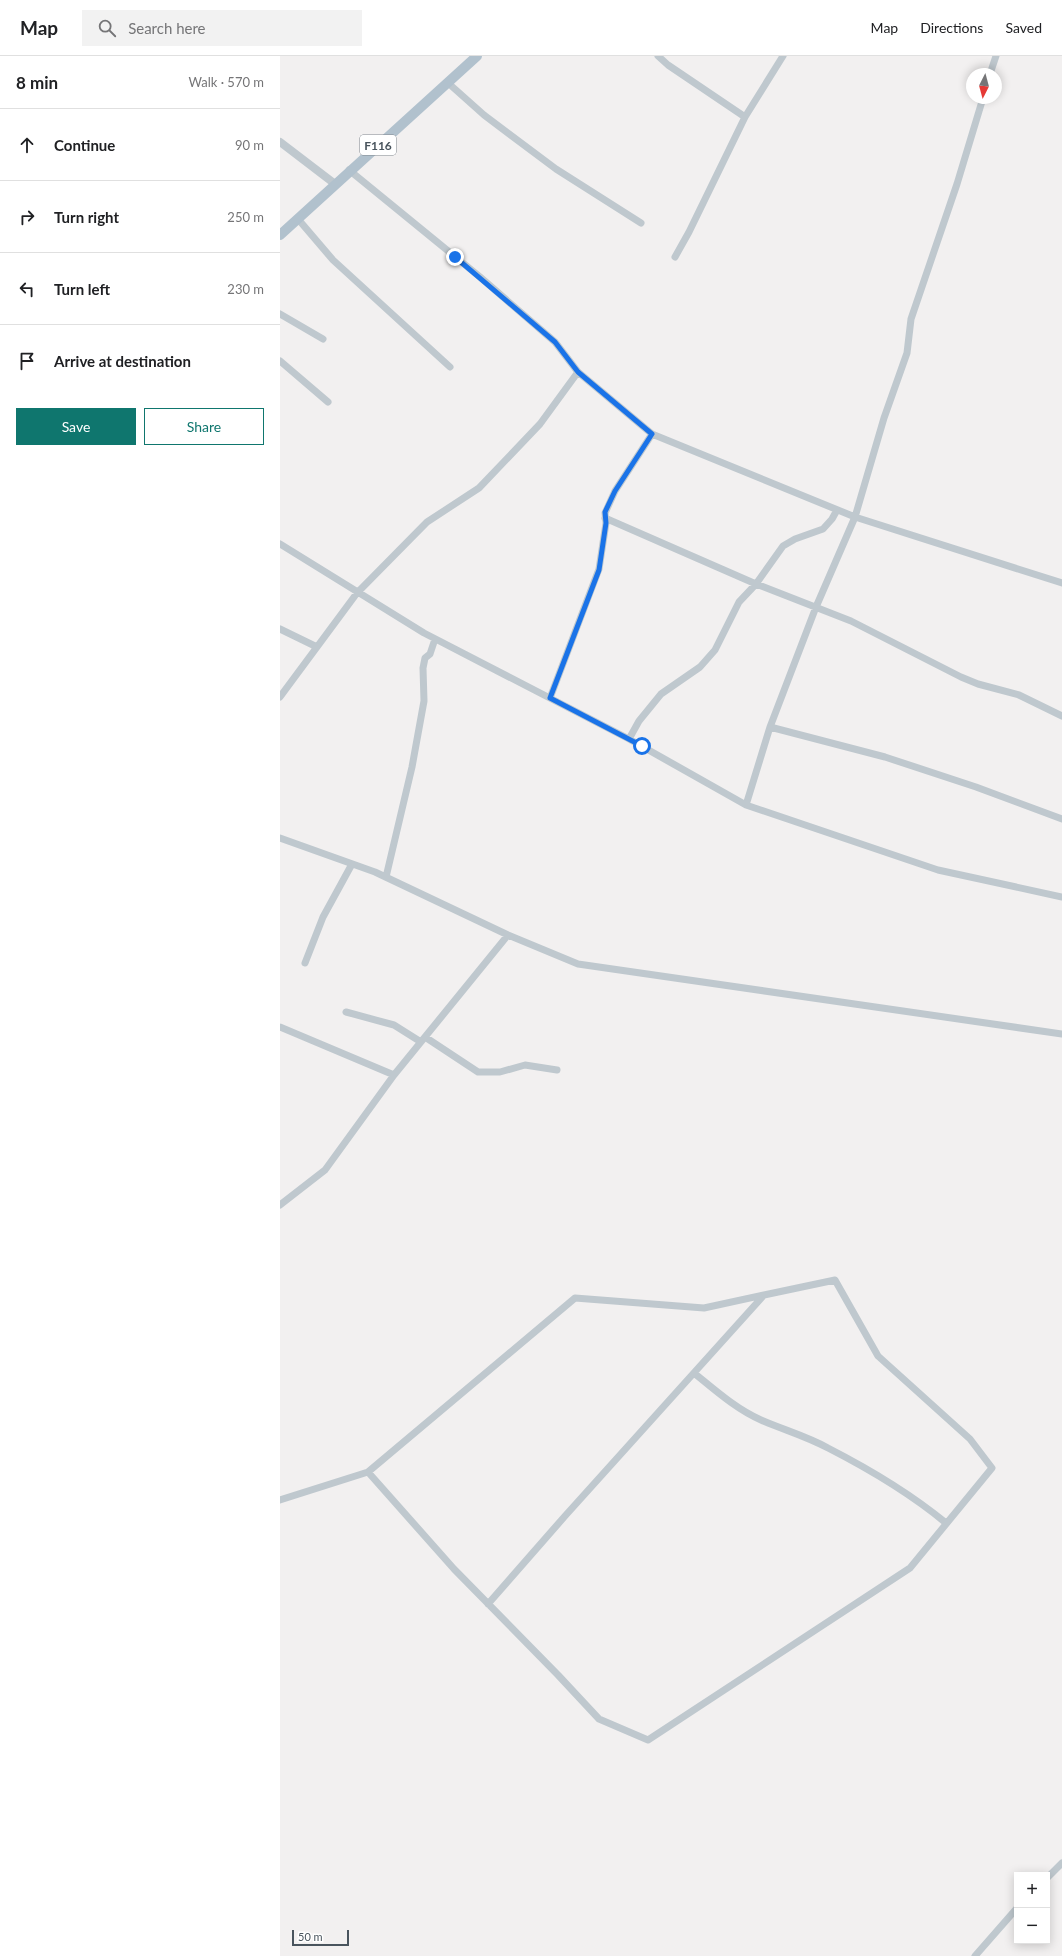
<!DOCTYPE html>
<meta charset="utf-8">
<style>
:root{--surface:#fff;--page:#f2f2f2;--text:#202124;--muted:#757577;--line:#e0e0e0;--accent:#0f766e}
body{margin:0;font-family:Lato,sans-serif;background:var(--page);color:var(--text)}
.controls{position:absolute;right:12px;bottom:12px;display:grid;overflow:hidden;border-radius:0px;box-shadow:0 2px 10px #0003}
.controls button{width:36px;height:36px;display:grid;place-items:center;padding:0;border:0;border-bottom:1px solid var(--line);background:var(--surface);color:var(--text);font:20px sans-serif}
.compass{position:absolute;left:686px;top:12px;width:36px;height:36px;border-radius:50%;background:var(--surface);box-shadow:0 2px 10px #0003;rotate:186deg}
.scale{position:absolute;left:12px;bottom:10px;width:57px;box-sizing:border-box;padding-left:4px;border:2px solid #49545d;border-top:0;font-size:11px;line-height:14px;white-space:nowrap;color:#49545d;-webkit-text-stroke:3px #fff;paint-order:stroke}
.stop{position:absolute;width:12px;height:12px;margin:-9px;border:3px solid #1a73e8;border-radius:50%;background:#fff}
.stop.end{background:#1a73e8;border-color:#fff;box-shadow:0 1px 4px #0008}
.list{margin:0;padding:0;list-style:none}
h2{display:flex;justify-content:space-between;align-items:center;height:52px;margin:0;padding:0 16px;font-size:17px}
h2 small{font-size:13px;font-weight:400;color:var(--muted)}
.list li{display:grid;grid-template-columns:26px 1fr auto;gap:12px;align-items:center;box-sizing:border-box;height:72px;padding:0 16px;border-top:1px solid var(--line)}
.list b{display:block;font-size:15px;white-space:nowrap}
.list em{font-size:13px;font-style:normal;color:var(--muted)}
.actions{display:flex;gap:8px;padding:12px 16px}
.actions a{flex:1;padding:9px 0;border:1px solid var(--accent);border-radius:0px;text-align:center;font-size:14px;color:var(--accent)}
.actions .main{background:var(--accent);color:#fff}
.icon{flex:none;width:22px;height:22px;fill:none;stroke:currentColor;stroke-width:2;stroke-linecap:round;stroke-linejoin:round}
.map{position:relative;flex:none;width:782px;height:1900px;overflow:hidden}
header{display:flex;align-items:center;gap:24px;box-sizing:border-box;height:56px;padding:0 20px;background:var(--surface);border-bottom:1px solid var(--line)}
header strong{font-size:19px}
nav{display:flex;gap:22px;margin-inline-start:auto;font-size:14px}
.search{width:280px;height:36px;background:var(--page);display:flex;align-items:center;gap:10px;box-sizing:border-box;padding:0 14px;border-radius:0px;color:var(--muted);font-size:15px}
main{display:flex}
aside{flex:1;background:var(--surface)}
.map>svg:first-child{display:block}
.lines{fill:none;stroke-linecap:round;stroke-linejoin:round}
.minor{stroke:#bfc8ce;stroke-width:7}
.tertiary{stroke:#bfc8ce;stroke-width:8}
.primary{stroke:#b1c1cd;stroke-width:10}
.route{stroke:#1a73e8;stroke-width:5}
.labels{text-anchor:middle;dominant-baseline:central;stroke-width:3.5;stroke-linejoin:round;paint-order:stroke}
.shield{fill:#fff;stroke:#80878e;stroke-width:1}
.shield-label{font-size:12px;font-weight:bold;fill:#49545d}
</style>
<header>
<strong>Map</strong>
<div class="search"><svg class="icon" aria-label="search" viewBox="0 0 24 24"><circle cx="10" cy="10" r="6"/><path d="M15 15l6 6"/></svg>Search here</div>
<nav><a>Map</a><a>Directions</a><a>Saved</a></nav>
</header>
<main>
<aside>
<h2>8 min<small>Walk · 570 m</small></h2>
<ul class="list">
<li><svg class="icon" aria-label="ahead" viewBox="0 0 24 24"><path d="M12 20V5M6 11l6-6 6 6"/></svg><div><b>Continue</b></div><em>90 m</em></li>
<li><svg class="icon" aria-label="right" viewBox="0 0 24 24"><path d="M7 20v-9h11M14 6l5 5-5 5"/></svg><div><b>Turn right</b></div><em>250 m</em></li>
<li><svg class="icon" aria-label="left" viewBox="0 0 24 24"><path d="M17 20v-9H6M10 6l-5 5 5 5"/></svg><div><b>Turn left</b></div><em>230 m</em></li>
<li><svg class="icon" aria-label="arrive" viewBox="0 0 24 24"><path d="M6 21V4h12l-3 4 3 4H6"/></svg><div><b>Arrive at destination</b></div></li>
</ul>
<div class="actions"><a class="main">Save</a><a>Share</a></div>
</aside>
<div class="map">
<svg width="782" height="1900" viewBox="0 0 782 1900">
<rect width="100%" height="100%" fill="#f2f0f0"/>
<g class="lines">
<path class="minor" d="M378 0 388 9 465 61
M710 18 716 0
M167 26 204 59 276 113 361 167
M69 114 200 221 275 286 298 316 372 378 575 461 782 527
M18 163 53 204 170 311
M395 201 409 176 465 61 503 0
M0 258 43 283
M0 305 48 346
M325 462 476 528 571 565 681 621 698 628 739 639 782 660
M0 488 144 577 349 683 466 749 658 814 782 841
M0 573 37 591
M0 641 77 537 147 466 199 432 260 368 298 316
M270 642 319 513 326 467 325 457 335 435 372 378
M490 671 605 701 696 731 782 763
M349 683 359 665 381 638 420 611 435 594 459 546 476 528 503 490 515 483 543 473 552 463 557 454
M466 749 490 671 536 551 575 461 604 362 627 297 631 263 677 128 703 42
M0 782 95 816 228 879 298 908 782 978
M106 821 132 711 144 645 143 612 145 602 150 598 155 583
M25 907 43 861 72 808
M66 956 114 969 141 986
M0 971 114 1019
M145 981 198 1016H220L245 1009 277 1014
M0 1149 45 1114 114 1019 228 879
M414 1317C435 1334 456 1353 481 1364 504 1374 526 1380 548 1392 589 1413 631 1438 666 1467
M88 1416 295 1242 424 1252 484 1239
M0 1444 88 1416 174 1513 278 1619 319 1663 368 1684 630 1512 712 1412 690 1383 598 1300 555 1224 484 1239 285 1460 208 1548
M767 1822 782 1807
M695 1900 737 1852"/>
<path class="tertiary" d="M0 86 55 128"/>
<path class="primary" d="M0 179 197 0"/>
</g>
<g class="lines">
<path class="route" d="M175 201 275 286 298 316 372 378 335 435 325 456 326 467 319 514 270 642 362 690"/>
</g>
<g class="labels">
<rect class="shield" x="80" y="79" width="36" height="20" rx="3"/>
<g class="shield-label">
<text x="98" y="89">F116</text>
</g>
</g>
</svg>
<div class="controls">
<button>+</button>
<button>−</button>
</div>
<svg class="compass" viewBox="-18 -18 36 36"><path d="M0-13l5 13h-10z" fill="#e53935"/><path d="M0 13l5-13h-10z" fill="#757577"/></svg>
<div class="scale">50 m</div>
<div class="stop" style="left:362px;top:690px"></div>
<div class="stop end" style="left:175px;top:201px"></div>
</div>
</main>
